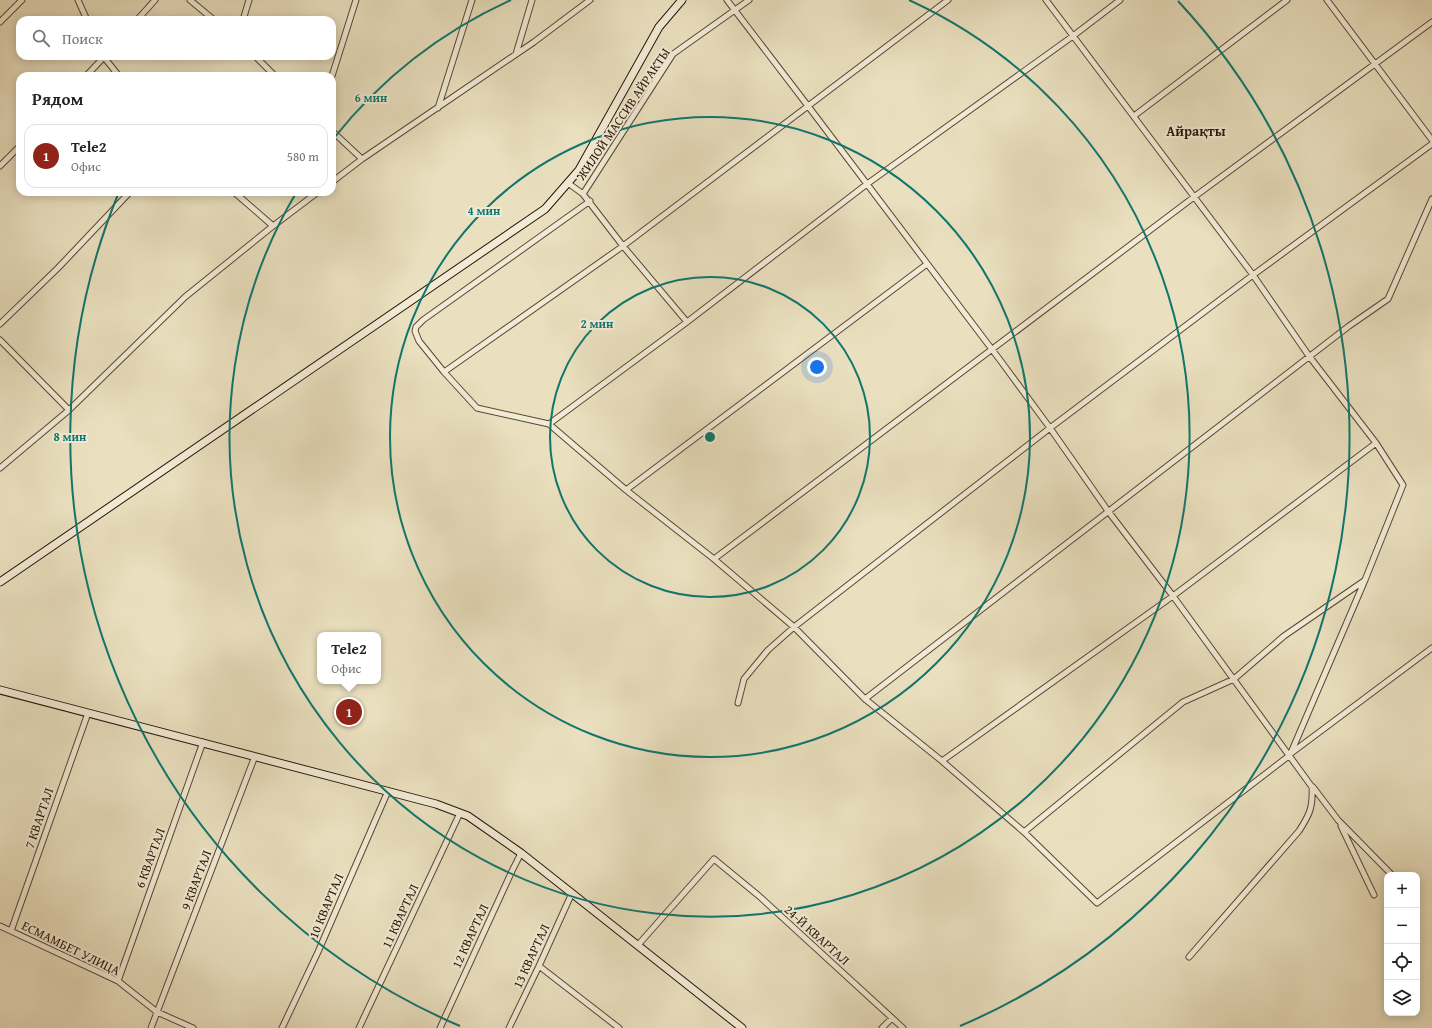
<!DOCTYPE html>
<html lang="ru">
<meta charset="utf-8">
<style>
:root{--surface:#fff;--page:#f6f6f6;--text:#222;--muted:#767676;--line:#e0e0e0;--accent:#8f2418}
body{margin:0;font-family:"Gentium Book Plus",serif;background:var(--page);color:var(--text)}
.controls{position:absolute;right:12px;bottom:12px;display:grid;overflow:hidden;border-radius:8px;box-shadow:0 2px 10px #0003}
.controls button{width:36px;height:36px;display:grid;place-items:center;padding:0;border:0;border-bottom:1px solid var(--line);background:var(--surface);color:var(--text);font:20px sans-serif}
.you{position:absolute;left:817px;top:367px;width:14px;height:14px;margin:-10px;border:3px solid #fff;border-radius:50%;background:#1a73e8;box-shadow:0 0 0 6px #1a73e833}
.badge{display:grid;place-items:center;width:26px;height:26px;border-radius:50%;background:var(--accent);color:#fff;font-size:13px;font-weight:700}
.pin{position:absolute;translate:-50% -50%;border:2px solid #fff;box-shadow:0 1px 4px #0006}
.popup{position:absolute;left:317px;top:632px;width:64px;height:52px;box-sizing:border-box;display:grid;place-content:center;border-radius:8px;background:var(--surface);filter:drop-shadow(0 1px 3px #0005);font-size:13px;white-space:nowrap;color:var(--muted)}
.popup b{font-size:15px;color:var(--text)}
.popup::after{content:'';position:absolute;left:50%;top:100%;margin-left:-8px;border:8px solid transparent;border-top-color:var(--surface)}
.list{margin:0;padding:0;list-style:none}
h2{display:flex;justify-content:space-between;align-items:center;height:52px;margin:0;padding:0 16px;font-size:17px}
h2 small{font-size:13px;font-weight:400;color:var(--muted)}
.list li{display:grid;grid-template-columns:26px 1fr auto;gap:12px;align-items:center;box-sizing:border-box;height:64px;margin:0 8px 8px;padding:0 8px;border:1px solid var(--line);border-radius:12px}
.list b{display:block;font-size:15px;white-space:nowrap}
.list p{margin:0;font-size:13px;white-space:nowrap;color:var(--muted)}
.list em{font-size:13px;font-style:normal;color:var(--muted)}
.icon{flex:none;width:22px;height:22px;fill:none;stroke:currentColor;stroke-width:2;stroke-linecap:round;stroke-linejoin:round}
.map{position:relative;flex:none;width:1432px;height:1028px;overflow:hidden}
.search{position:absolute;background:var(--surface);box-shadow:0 2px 10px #0003;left:16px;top:16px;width:320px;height:44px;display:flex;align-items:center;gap:10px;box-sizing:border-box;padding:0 14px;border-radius:12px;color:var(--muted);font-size:15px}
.panel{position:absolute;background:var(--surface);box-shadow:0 2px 10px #0003;left:16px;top:72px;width:320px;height:124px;border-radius:12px}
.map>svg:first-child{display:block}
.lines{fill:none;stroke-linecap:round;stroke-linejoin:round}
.street-casing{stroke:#594734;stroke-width:7}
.secondary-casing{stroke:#291406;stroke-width:9}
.street{stroke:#f1ebd5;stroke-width:5}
.secondary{stroke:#f1ebd5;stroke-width:7}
.ring{fill:none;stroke:#0f766e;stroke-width:2}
.labels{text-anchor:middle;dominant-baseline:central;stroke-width:4;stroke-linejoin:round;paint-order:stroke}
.street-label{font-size:13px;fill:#291406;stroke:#f1ebd5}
.neighbourhood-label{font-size:14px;font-weight:bold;fill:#291406;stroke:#f1ebd5}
.centre{fill:#0f766e;stroke:#f1ebd5;stroke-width:2}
.ring-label{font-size:12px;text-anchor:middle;font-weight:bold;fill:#0f766e;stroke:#f1ebd5;stroke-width:4;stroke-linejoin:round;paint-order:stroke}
</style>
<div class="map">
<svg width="1432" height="1028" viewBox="0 0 1432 1028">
<rect width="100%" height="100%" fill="#eae0bf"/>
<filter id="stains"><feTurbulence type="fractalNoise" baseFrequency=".005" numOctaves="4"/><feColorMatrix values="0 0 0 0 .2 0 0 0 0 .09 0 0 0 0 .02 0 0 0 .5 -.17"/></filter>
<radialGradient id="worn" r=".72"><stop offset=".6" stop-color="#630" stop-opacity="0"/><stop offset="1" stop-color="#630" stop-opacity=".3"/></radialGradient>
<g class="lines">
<defs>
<path id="street" d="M78 0 87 20
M190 0 214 20
M727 0 808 106 1000 360 1050 428 1108 511 1173 596 1312 787C1313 807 1310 814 1299 831L1189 957
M1327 0 1432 140
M137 20 155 0
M243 20 249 0
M0 22 22 0
M516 54 532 0
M103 56 119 76
M255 56 275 76
M86 76 105 56
M332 76 356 0
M438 108 472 0
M1134 116 1287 0
M332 131 362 159 534 42 590 0
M0 166 20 146
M332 182 362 159
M568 183 583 194
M234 192 273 226
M590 201 423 320 416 327 415 331 419 341 444 372 477 408 549 424 626 490 714 559 794 627 865 699 942 761 1024 832 1097 903 1290 755 1365 580 1403 485 1376 443
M687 322 623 246 583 194 673 54 749 0
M0 324 58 268 130 192
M0 340 69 410
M444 372 623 246 948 0
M549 424 687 322 867 184 1073 36 1120 0
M0 468 69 410 185 297 273 226 318 192
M626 490 927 264
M714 559 1194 197 1432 22
M865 699 1349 326 1388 299 1432 199
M738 703 744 679 768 650 794 627 1050 428 1253 275 1432 144
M1290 754 1432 648
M942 761 1173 596 1376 443 1309 356 1253 275 1046 0
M1313 787 1338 820 1392 875
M1341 826 1374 895
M1024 832 1183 702 1234 679 1284 636 1364 581
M0 926 118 981 157 1012 193 1028
M11 931 88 713
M638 945 714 859 759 896 903 1028
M539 966 619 1028
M118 981 203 742
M151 1028 255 756
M282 1028 318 952 388 791
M359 1028 460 813
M440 1028 512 871 521 853
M509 1028 539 966 572 893
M882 1028 892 1018"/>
<path id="secondary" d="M0 582 545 209 579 170 659 27 682 0
M0 690 436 804 468 816 521 853 742 1028"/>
</defs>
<use href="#street" class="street-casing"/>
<use href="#secondary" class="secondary-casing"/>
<use href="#street" class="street"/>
<use href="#secondary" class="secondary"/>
</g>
<g class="ring">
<circle cx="710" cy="437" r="160"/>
<circle cx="710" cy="437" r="320"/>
<path d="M334 138A480 480 0 0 1 511 0M909 0A480 480 0 1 1 296 193"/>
<path d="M460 1026A640 640 0 0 1 119 192M1178 1A640 640 0 0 1 960 1026"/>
</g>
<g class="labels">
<g class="street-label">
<text transform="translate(623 114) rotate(-56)">ЖИЛОЙ МАССИВ АЙРАКТЫ</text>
<text transform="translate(39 818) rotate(-71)">7 КВАРТАЛ</text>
<text transform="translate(150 858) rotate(-70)">6 КВАРТАЛ</text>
<text transform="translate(196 880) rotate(-69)">9 КВАРТАЛ</text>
<text transform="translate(326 906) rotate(-67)">10 КВАРТАЛ</text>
<text transform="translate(400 916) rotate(-65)">11 КВАРТАЛ</text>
<text transform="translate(817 935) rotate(42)">24-Й КВАРТАЛ</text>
<text transform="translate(470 936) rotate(-65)">12 КВАРТАЛ</text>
<text transform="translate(71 948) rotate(26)">ЕСМАМБЕТ УЛИЦА</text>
<text transform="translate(531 956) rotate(-65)">13 КВАРТАЛ</text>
</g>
<g class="neighbourhood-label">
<text x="1196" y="131">Айрақты</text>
</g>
</g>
<circle cx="710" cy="437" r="6" class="centre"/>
<g class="ring-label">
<text x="371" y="102">6 мин</text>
<text x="484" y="215">4 мин</text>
<text x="597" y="328">2 мин</text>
<text x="70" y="441">8 мин</text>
</g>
<rect width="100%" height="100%" filter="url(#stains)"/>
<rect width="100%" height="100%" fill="url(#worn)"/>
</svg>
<div class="controls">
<button>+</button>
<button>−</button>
<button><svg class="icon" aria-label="locate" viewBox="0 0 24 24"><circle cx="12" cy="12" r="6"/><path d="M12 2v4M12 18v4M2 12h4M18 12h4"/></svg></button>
<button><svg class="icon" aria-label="layers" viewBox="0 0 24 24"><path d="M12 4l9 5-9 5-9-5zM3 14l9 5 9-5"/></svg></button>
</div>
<div class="you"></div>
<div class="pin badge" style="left:349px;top:712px">1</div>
<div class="popup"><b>Tele2</b>Офис</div>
<div class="search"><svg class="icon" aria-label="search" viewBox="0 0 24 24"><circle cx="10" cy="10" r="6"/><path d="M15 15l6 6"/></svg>Поиск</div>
<section class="panel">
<h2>Рядом<small></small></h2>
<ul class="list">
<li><span class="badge">1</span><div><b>Tele2</b><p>Офис</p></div><em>580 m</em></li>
</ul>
</section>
</div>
